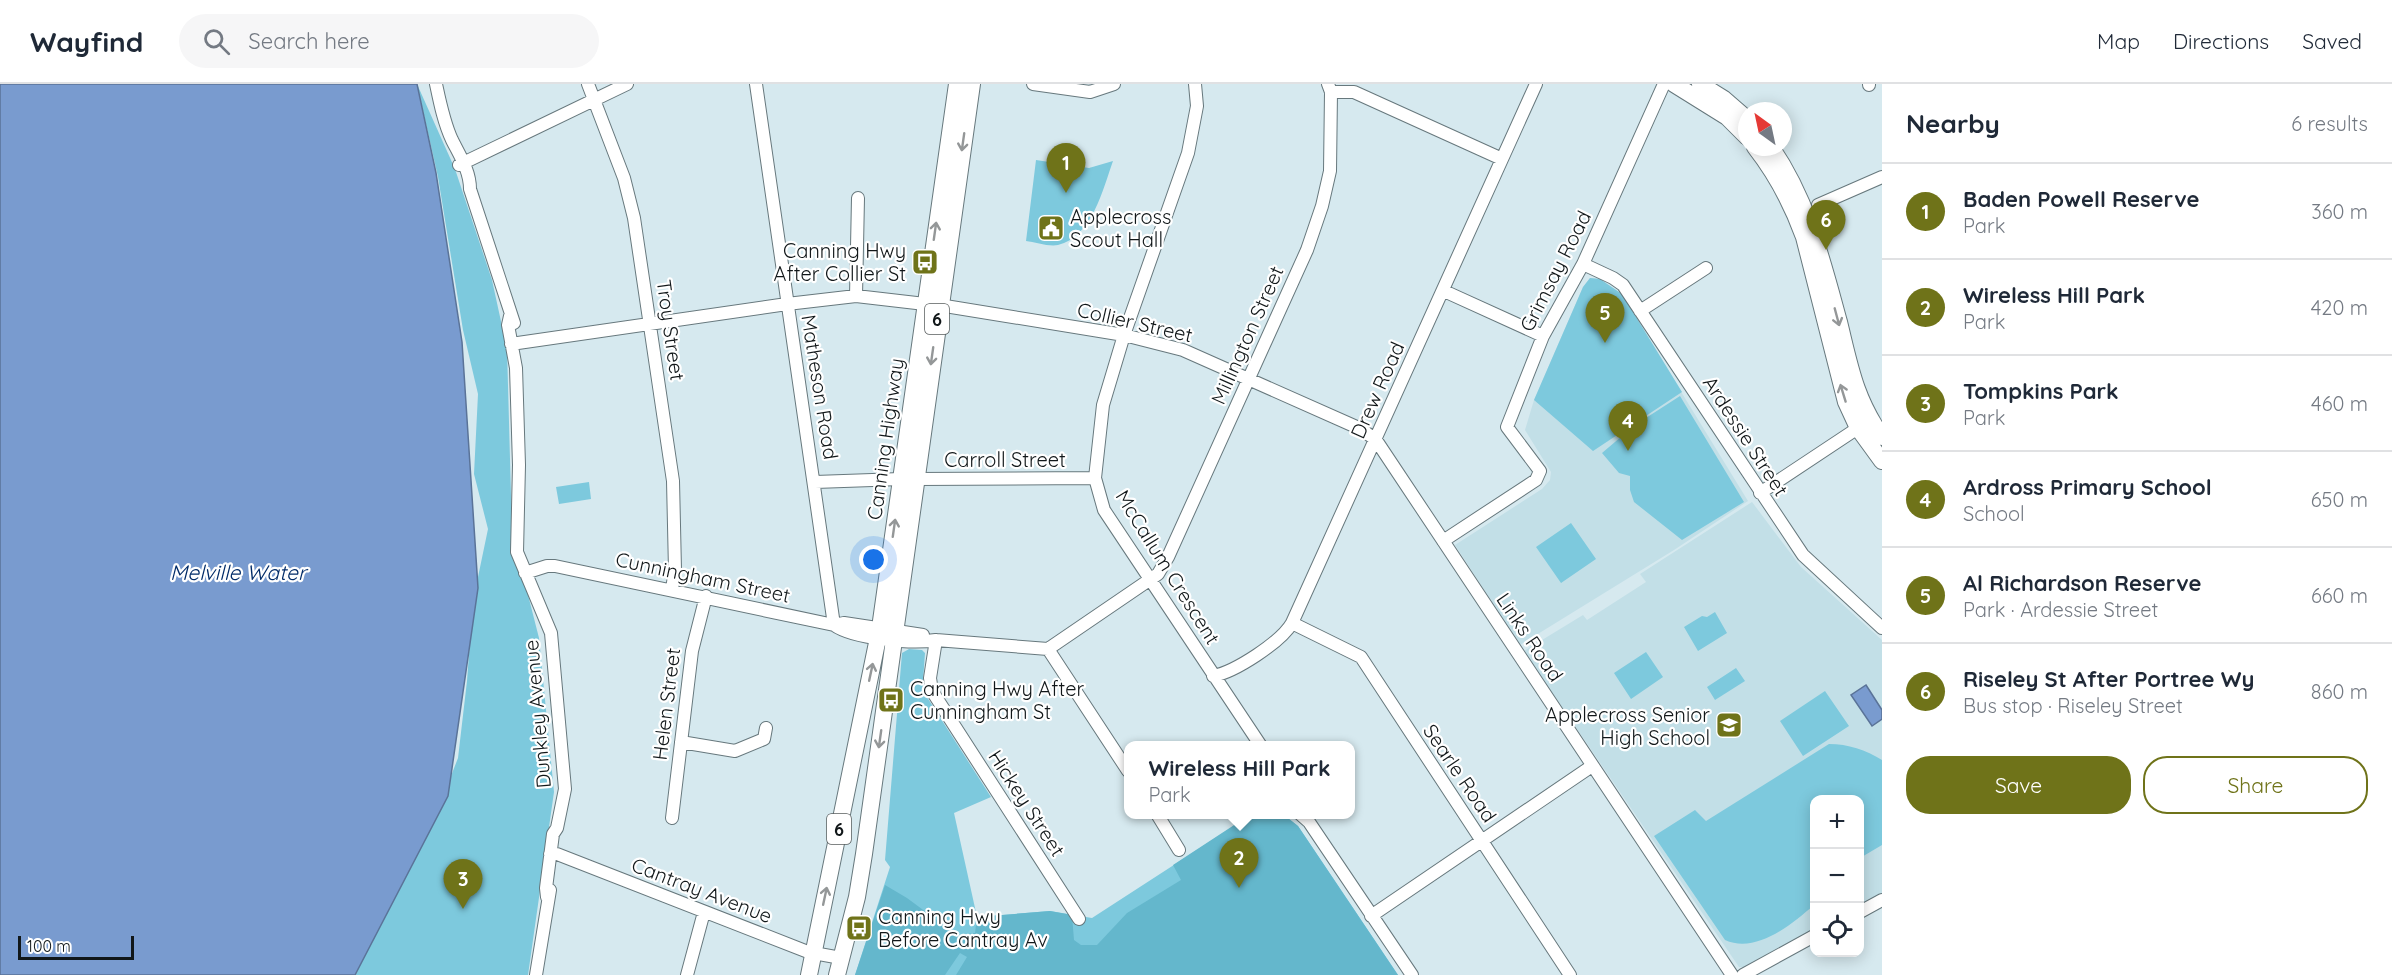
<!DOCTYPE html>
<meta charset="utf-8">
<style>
:root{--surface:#fff;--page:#f6f6f7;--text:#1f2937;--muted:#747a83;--line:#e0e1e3;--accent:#6f7319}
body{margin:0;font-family:Quicksand,sans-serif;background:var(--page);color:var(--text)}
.controls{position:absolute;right:18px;bottom:18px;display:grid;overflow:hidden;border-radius:12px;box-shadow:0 3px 15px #0003}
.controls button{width:54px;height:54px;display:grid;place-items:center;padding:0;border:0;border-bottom:2px solid var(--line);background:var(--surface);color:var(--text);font:30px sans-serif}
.compass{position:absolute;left:1738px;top:18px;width:54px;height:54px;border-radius:50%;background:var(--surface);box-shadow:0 3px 15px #0003;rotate:327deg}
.scale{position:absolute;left:18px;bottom:15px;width:116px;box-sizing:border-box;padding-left:6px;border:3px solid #111719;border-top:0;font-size:16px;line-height:21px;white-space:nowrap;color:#111719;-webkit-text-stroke:4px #fff;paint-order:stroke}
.you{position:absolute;left:874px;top:476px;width:21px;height:21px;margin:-15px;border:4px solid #fff;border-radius:50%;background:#1a73e8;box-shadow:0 0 0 9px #1a73e833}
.badge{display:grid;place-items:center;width:39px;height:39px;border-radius:50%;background:var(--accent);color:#fff;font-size:20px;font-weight:700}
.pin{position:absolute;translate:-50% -50px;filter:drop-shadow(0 2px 3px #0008)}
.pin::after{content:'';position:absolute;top:32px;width:21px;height:18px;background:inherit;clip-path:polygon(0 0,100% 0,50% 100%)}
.popup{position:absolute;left:1124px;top:657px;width:231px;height:78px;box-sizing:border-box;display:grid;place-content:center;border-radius:12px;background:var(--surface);filter:drop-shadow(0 2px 4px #0005);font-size:20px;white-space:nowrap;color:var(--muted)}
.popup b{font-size:22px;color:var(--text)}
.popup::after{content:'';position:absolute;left:50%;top:100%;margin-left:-12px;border:12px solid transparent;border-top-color:var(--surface)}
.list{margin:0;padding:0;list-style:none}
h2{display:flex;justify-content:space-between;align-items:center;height:78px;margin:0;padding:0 24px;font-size:26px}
h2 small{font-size:20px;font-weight:400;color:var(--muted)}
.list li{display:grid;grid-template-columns:39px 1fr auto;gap:18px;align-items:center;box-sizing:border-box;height:96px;padding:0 24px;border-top:2px solid var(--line)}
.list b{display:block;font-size:22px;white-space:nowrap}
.list p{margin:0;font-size:20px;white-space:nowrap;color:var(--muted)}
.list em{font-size:20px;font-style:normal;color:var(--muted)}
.actions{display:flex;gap:12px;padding:18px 24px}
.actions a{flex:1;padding:14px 0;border:2px solid var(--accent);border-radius:24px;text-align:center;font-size:21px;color:var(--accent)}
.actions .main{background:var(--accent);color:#fff}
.icon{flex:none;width:33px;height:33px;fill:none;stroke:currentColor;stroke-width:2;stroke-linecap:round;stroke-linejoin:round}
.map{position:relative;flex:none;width:1882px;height:891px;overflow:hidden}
header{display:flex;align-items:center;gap:36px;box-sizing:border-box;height:84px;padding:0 30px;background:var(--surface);border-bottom:2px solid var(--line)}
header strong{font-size:28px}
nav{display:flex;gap:33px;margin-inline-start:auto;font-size:21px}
.search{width:420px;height:54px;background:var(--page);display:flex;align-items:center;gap:15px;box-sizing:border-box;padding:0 21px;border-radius:33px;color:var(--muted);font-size:22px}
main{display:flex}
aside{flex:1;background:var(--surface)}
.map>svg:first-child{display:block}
.built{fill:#c2dfe7}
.green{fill:#7dc9dd}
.forest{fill:#64b7cc}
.water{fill:#799bcf;stroke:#5a7398;stroke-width:1.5}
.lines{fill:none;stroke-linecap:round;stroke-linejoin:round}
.minor-casing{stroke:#67787d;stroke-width:14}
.highway-casing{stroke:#67787d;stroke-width:18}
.minor{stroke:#fff;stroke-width:12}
.highway{stroke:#fff;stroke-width:16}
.oneway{stroke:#949798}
.labels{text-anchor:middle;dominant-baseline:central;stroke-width:4.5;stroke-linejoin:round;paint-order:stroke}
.shield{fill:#fff;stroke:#585d5e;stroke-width:1.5}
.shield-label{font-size:18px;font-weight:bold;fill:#111719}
.poi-label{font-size:20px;fill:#111719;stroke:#fff;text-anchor:start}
.street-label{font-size:20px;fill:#111719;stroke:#fff}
.water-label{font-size:21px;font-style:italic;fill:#002b68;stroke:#fff}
</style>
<header>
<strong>Wayfind</strong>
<div class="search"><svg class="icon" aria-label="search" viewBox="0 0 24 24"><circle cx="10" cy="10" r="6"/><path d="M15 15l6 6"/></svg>Search here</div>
<nav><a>Map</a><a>Directions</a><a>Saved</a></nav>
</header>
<main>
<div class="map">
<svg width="1882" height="891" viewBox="0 0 1882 891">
<rect width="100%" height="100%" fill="#d6e9ef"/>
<path class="built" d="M1590 194 1600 195 1623 213 1748 417 1674 466 1520 561 1455 461 1542 405 1550 396 1551 388 1525 346 1534 316 1583 203Z
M1752 418 1801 483 1882 556V812L1860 823V716H1814V847L1750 883H1739L1524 567 1583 531 1587 536 1646 498 1640 490Z"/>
<path class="green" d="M417 0 455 85 492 196 507 265 512 448 539 554 554 708 528 891H355L430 746 458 674 467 597 473 517 488 445 474 390 478 310 463 246 438 93Z
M1036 76 1089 84 1113 77C1103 105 1092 153 1058 161 1049 163 1035 158 1026 157Z
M1590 194 1600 195 1622 210 1682 308 1593 367 1534 316 1583 203Z
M1680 312 1744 418 1682 456 1634 418 1630 406V392L1619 389 1602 369 1635 341Z
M589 398 591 415 559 420 556 403Z
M1571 439 1596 475 1561 499 1536 463Z
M1715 528 1727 549 1698 567 1684 543 1702 532 1707 533Z
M909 565 922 566 925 569 923 597 925 610 991 713 954 729 977 833 1050 827 1092 834 1251 731H1284L1298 742 1398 891H855L890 783 885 776 902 569Z
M1646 568 1663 593 1631 615 1614 589Z
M1736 584 1745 597 1715 616 1707 603Z
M1825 607 1849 642 1803 672 1780 637Z
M1829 660C1848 660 1866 666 1882 676V761L1860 774V716H1814V821C1791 841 1756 870 1725 856L1654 752 1695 726 1706 737Z"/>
<path class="forest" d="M1251 730 1284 731 1298 742 1398 891H956L967 873 960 869 945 891H855L885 801 907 814 957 851 975 849 977 833 1050 827 1072 831 1074 856 1081 861H1097L1127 829 1181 796 1173 781Z"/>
<path class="water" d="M0 0H417L436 89 462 258 478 504 448 712 355 891H0Z
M1866 601 1882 626V635L1872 642 1851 611Z"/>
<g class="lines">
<defs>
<path id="minor" d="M436 0C440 19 444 39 452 56 460 72 470 87 470 105L514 239
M588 0 624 94 634 134 673 397 675 486 672 505
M756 0 834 541
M1033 0 1090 8 1114 0
M1195 0 1197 22 1188 69 1124 251 1103 321 1095 394 1104 426 1261 662
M1869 0V1
M1331 8H1354L1502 75
M459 81 627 0
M1818 121 1882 93
M1583 180 1613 194 1623 201 1803 471 1882 544
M1444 207 1543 252
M856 212 858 114
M939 221 1124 251 1183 266 1361 345 1376 356 1732 891
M1640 227 1706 184
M510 232 508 241 516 284 519 381 517 468 551 549 565 705 557 744 553 750 546 804 547 813
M511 260 787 220 856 212 925 220
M916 395 1095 394
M815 398 901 395
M1760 409 1864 340
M1443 457 1536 396 1540 387 1507 343 1543 252 1583 180 1664 0
M525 489 547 482H555L834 541C854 555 912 560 936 556L1048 565 1158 490 1168 473 1307 166 1322 122 1330 87 1331 8 1328 0
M1292 539 1361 573 1570 891
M834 541 844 539 923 551
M936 556 930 594 932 607 1079 835
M1048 565 1128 687
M1213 592C1235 588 1281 558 1292 539L1536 0
M681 658 735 667 764 655 766 644
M1157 730 1179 766
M1300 730 1309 738 1412 891
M672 734 692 567 706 512
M550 770H557L808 868 841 874
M1860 828 1882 816
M1371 832 1592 682
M536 891 550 806
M687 891 704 828
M1743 891 1814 852"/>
<path id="highway" d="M1674 0 1727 33 1747 53
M1700 0 1724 15 1747 35
M1755 63C1777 91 1792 120 1804 153L1846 318 1858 344 1882 377
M1771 63C1808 117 1822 176 1839 238 1850 283 1855 314 1882 353
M809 891 880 544 957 0
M837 891 857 813 864 770 972 0"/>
</defs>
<use href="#minor" class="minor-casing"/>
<use href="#highway" class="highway-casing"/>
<use href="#minor" class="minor"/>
<use href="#highway" class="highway"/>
</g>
<defs><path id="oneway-shaft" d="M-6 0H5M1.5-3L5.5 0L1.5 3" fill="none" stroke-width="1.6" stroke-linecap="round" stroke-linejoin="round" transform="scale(1.5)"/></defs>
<g class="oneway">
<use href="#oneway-shaft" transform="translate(963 58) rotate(98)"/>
<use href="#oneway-shaft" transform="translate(935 147) rotate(-82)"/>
<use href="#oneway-shaft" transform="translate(1837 233) rotate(75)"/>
<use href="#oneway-shaft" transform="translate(932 272) rotate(98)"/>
<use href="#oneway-shaft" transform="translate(1843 309) rotate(-107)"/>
<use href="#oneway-shaft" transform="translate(894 444) rotate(-82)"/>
<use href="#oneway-shaft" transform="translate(871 588) rotate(-78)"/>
<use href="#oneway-shaft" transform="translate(880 655) rotate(98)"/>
<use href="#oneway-shaft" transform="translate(825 812) rotate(-78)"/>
</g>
<defs>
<symbol id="civic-square" viewBox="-11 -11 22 22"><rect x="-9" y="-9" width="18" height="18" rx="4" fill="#6f7319" stroke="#fff"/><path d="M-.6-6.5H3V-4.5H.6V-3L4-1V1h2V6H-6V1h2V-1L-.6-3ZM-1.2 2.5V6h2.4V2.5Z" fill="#fff"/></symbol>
<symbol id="bus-square" viewBox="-11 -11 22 22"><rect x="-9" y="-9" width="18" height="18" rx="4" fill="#6f7319" stroke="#fff"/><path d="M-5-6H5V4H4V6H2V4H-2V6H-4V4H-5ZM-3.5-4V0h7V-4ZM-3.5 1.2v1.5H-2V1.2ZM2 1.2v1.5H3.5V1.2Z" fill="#fff"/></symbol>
<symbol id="school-square" viewBox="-11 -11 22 22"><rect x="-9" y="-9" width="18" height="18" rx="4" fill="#6f7319" stroke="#fff"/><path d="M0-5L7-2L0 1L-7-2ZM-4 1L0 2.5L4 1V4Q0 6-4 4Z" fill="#fff"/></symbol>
</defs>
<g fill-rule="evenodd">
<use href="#civic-square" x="1036" y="129" width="30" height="30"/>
<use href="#bus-square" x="910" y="163" width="30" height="30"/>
<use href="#bus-square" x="876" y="601" width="30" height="30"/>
<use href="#school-square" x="1714" y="626" width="30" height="30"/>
<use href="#bus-square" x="844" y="829" width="30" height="30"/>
</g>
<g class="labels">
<g class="shield">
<rect x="925" y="220" width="24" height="30" rx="4.5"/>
<rect x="827" y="730" width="24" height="30" rx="4.5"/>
</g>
<g class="shield-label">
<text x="937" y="235">6</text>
<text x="839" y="745">6</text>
</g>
<g class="poi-label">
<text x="1070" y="132">Applecross<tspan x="1070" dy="23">Scout Hall</tspan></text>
<text x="906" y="166" text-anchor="end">Canning Hwy<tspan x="906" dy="23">After Collier St</tspan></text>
<text x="910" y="604">Canning Hwy After<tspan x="910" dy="23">Cunningham St</tspan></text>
<text x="1710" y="630" text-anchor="end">Applecross Senior<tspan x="1710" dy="23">High School</tspan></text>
<text x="878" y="832">Canning Hwy<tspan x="878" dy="23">Before Cantray Av</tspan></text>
</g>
<g class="street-label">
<text transform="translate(1555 187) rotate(-63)">Grimsay Road</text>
<text transform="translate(1135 238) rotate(13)">Collier Street</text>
<text transform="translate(671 246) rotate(82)">Troy Street</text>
<text transform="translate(1247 251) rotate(-66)">Millington Street</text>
<text transform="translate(820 303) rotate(81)">Matheson Road</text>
<text transform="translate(1377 306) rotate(-66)">Drew Road</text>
<text transform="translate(1746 352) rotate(57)">Ardessie Street</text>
<text transform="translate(885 355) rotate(-82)">Canning Highway</text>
<text x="1005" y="375">Carroll Street</text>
<text transform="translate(1168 483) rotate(58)">McCallum Crescent</text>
<text transform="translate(703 493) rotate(12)">Cunningham Street</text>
<text transform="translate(1530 553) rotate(56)">Links Road</text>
<text transform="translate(666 620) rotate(-83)">Helen Street</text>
<text transform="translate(537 630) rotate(-95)">Dunkley Avenue</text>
<text transform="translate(1460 689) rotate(56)">Searle Road</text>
<text transform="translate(1027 719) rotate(57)">Hickey Street</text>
<text transform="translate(702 806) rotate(21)">Cantray Avenue</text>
</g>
<g class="water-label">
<text x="238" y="488">Melville Water</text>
</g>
</g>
</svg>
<div class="controls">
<button>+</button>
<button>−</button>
<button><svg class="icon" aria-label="locate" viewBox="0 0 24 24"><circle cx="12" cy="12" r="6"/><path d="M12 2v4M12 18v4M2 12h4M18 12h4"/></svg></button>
</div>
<svg class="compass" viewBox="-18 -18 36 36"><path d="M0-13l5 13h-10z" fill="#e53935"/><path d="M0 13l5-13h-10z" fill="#747a83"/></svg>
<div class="scale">100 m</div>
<div class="you"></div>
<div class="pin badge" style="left:1066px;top:109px">1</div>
<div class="pin badge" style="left:1239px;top:804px">2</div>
<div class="popup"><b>Wireless Hill Park</b>Park</div>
<div class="pin badge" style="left:463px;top:825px">3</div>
<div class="pin badge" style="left:1628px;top:367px">4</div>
<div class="pin badge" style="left:1605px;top:259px">5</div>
<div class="pin badge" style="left:1826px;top:166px">6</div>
</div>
<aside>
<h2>Nearby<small>6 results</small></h2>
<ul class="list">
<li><span class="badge">1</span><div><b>Baden Powell Reserve</b><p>Park</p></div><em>360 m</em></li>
<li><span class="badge">2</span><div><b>Wireless Hill Park</b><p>Park</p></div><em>420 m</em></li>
<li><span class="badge">3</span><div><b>Tompkins Park</b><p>Park</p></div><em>460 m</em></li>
<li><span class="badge">4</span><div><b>Ardross Primary School</b><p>School</p></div><em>650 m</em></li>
<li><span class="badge">5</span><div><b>Al Richardson Reserve</b><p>Park · Ardessie Street</p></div><em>660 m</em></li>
<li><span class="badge">6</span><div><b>Riseley St After Portree Wy</b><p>Bus stop · Riseley Street</p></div><em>860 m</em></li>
</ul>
<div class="actions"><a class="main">Save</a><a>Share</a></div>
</aside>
</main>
